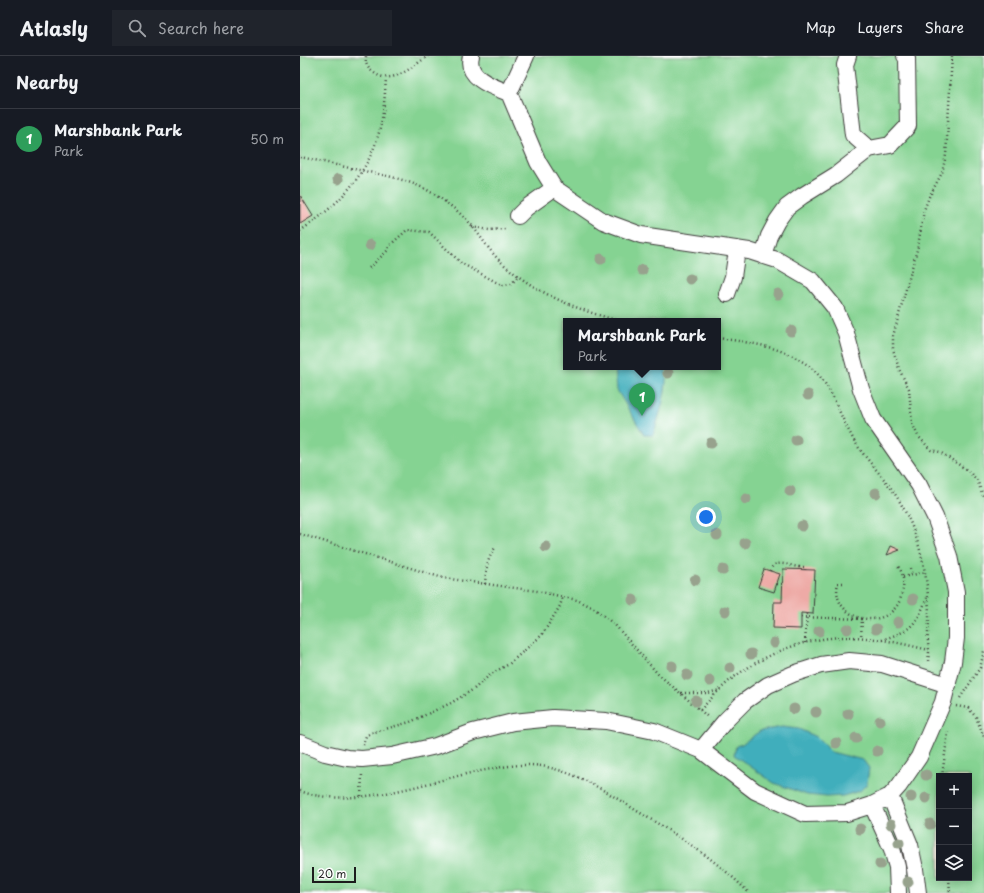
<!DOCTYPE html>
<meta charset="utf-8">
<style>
:root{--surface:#171b24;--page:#20242c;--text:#f1f3f6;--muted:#9ea1a6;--line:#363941;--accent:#d1495b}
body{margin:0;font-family:"Playpen Sans",sans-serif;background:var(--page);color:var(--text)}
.controls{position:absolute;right:12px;bottom:12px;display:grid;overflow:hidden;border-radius:0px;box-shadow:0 2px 10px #0003}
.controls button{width:36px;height:36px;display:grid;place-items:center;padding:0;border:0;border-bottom:1px solid var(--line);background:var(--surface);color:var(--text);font:20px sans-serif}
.scale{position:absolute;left:12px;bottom:10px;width:44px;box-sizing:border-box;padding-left:4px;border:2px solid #1c1c1c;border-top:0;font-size:11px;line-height:14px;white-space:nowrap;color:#1c1c1c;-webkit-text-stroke:3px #fff;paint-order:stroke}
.you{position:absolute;left:406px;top:461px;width:14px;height:14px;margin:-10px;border:3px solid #fff;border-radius:50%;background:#1a73e8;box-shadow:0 0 0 6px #1a73e833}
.badge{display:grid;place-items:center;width:26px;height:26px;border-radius:50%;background:var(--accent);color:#fff;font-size:13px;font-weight:700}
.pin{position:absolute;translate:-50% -33px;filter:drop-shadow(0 1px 2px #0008)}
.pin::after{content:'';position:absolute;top:21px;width:14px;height:12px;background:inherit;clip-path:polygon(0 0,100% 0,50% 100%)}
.popup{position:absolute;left:263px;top:262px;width:158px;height:52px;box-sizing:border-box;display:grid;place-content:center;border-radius:0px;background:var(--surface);filter:drop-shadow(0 1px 3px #0005);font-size:13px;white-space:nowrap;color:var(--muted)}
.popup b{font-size:15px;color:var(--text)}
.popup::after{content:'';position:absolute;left:50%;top:100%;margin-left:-8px;border:8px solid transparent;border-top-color:var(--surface)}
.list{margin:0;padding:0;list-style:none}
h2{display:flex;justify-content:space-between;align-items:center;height:52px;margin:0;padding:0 16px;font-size:17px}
h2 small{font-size:13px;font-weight:400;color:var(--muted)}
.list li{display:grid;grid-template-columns:26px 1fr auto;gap:12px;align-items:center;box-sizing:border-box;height:60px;padding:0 16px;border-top:1px solid var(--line)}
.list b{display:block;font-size:15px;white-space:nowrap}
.list p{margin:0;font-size:13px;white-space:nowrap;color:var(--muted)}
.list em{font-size:13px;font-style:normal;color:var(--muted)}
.icon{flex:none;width:22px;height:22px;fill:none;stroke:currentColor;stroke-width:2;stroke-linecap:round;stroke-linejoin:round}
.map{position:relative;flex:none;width:684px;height:837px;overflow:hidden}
header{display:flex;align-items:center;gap:24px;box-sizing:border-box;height:56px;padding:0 20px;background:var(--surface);border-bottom:1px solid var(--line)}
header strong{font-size:19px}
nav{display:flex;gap:22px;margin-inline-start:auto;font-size:14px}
.search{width:280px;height:36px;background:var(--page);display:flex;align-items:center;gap:10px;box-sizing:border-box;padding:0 14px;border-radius:0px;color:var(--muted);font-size:15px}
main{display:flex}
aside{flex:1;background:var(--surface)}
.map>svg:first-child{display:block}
.green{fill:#85d392;stroke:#507857;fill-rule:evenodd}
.water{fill:#3faebc;stroke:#2e656c}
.building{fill:#eeaaa6}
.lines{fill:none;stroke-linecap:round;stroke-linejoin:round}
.minor-casing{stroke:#3d3b39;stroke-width:18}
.path{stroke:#3d3b39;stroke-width:2.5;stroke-dasharray:1 3;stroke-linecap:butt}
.minor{stroke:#fff;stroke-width:16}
.tree{fill:#97a28d}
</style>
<header>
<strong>Atlasly</strong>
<div class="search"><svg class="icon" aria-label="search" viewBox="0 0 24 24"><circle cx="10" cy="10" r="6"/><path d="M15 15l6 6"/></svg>Search here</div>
<nav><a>Map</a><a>Layers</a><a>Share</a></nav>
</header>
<main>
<aside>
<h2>Nearby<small></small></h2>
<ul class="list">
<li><span class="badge" style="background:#2e9e5b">1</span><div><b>Marshbank Park</b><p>Park</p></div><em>50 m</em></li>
</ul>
</aside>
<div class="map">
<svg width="684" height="837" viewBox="0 0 684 837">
<rect width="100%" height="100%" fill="#fff"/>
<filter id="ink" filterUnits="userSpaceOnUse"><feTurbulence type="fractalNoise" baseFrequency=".025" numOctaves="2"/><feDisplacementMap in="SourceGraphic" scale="8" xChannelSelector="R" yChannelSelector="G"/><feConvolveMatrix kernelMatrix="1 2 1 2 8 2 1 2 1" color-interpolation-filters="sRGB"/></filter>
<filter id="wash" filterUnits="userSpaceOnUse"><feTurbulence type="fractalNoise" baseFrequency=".012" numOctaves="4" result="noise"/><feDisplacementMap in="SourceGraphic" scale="16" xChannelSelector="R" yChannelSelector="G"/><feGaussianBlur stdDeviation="0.9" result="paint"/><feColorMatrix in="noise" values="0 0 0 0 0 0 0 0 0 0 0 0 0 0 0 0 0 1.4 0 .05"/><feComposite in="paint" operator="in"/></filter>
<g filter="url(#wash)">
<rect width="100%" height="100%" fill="#f9eddd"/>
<path class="green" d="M0 0H684V837H0ZM266 265H418V311H266ZM639 720H669V822H639Z"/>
<path class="water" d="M315 311H366C368 334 360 358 353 379H344L317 334Z
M482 671 499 673 516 681 531 696 563 704 569 712 567 728 560 735 543 740 527 741 507 739 474 727 434 699 436 690 442 688 460 675Z"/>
<g id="blocks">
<path class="building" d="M0 139 13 160 0 168Z
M591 490 600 494 587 499Z
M464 513 480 518 474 536 458 531Z
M483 513 515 514 513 558 501 557V573L473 572 474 546H482Z"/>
</g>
</g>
<g filter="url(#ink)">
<use href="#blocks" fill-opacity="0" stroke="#3d3b39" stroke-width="1"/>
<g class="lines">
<defs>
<path id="minor" d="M171 0C165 22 193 31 209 37
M548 0 545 9 553 79 569 93
M218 160 226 152 254 132
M463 200 469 180 477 165 487 151 502 140 536 119 569 93 590 89 608 70 607 2 605 0
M427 238 433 221 437 193
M0 687 25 697 47 702 62 703 92 700 136 690 173 676 213 666 253 662 306 665 354 675 401 694 455 735 505 758 547 757 572 749 590 740 599 730 619 701 643 646 653 606 656 582V536L649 500 635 461 619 429 573 363 561 333 546 277 535 252 513 225 477 204 449 195 341 179 303 165 254 132 238 106 209 37 226 0
M401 694 425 665 445 645 468 629 493 618 521 609 549 605 582 608 648 629
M590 740 610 789 615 813 618 837
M572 749 592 793 597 811 598 837"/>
</defs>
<use href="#minor" class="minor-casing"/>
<path class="path" d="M66 0C65 7 67 12 73 16 91 31 113 10 128 0
M652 0 646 99 642 117 629 141 624 154 618 190 593 280V293L599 313 609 333 612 367 618 380 631 394 640 396 667 414 677 424 684 442
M0 101C20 105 40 110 59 114 84 119 112 124 134 138 146 146 157 154 167 164 178 176 186 190 197 202 230 235 276 254 320 265
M172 171 189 174 206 173
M0 175C40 148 71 116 81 68 84 53 85 37 86 22
M69 212 88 194 89 190 107 174 129 176 161 207 196 226 203 229 211 228 219 220
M418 282C451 287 482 290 509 310 531 327 537 354 550 377 561 399 579 415 593 435 619 473 629 519 629 565 629 572 627 579 628 586 628 589 629 592 629 595 629 599 628 603 628 607
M0 478 143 522 237 535 277 544 294 552 315 569 358 618 400 654C411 643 421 631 433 622 466 597 507 581 548 581 576 581 603 588 629 594
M499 511H505V514
M610 512 612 519
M470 515C474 502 489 510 499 511V514
M603 521 626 516
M543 527H538C530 561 578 575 596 551 600 546 602 538 603 533 604 524 603 517 598 510
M185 528C186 514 187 503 195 492
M477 528H482
M501 561 562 563 561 582
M582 584C592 580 604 577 611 570 619 563 623 551 627 542
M505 587 507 558
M381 637H408L419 634
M660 642 680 612 684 595
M656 650 668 652 676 661 684 681
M400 654 409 662
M63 689 66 680 71 677 110 666 151 647 174 633 191 618 209 608 242 579 260 550 263 540
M642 720 648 676
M0 735C46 752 109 732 154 721 168 717 182 715 196 712 213 709 233 707 251 712 281 719 310 738 337 755 377 779 416 803 449 837
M61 740 62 718
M649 822 650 837"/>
<use href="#minor" class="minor"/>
</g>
<g class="tree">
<circle cx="38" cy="123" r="5.5"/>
<circle cx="70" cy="189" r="5.5"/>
<circle cx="301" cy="203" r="5.5"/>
<circle cx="342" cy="214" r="5.5"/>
<circle cx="390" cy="223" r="5.5"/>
<circle cx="478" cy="238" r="5.5"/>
<circle cx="491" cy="275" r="5.5"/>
<circle cx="368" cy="317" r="5.5"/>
<circle cx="508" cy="339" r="5.5"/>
<circle cx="496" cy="384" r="5.5"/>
<circle cx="411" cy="387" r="5.5"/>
<circle cx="490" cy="435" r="5.5"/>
<circle cx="576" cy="437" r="5.5"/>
<circle cx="446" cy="443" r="5.5"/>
<circle cx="502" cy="470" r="5.5"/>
<circle cx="417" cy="479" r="5.5"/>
<circle cx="445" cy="487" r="5.5"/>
<circle cx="246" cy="491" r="5.5"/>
<circle cx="423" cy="514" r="5.5"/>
<circle cx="395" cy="524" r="5.5"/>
<circle cx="613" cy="543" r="5.5"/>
<circle cx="333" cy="544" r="5.5"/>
<circle cx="425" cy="555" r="5.5"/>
<circle cx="598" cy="566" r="5.5"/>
<circle cx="547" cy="573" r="5.5"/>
<circle cx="576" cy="573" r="5.5"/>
<circle cx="519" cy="575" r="5.5"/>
<circle cx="474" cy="587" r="5.5"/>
<circle cx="451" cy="598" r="5.5"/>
<circle cx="372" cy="610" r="5.5"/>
<circle cx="430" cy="612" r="5.5"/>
<circle cx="387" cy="619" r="5.5"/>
<circle cx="410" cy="625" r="5.5"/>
<circle cx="396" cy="645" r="5.5"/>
<circle cx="494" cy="653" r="5.5"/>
<circle cx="516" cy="656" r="5.5"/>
<circle cx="548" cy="658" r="5.5"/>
<circle cx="580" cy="665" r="5.5"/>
<circle cx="556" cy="682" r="5.5"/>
<circle cx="536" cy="687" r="5.5"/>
<circle cx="577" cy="695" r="5.5"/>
<circle cx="626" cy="719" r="5.5"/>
<circle cx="611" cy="741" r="5.5"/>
<circle cx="626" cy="742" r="5.5"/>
<circle cx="591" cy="768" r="5.5"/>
<circle cx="630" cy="768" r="5.5"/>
<circle cx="560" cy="773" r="5.5"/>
<circle cx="599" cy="787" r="5.5"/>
<circle cx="580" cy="808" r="5.5"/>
<circle cx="608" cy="826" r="5.5"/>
</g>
</g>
</svg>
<div class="controls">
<button>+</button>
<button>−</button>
<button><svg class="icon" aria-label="layers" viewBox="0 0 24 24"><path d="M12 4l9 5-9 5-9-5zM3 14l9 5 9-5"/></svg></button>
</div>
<div class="scale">20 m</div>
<div class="you"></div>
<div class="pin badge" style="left:342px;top:360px;background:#2e9e5b">1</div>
<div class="popup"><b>Marshbank Park</b>Park</div>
</div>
</main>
